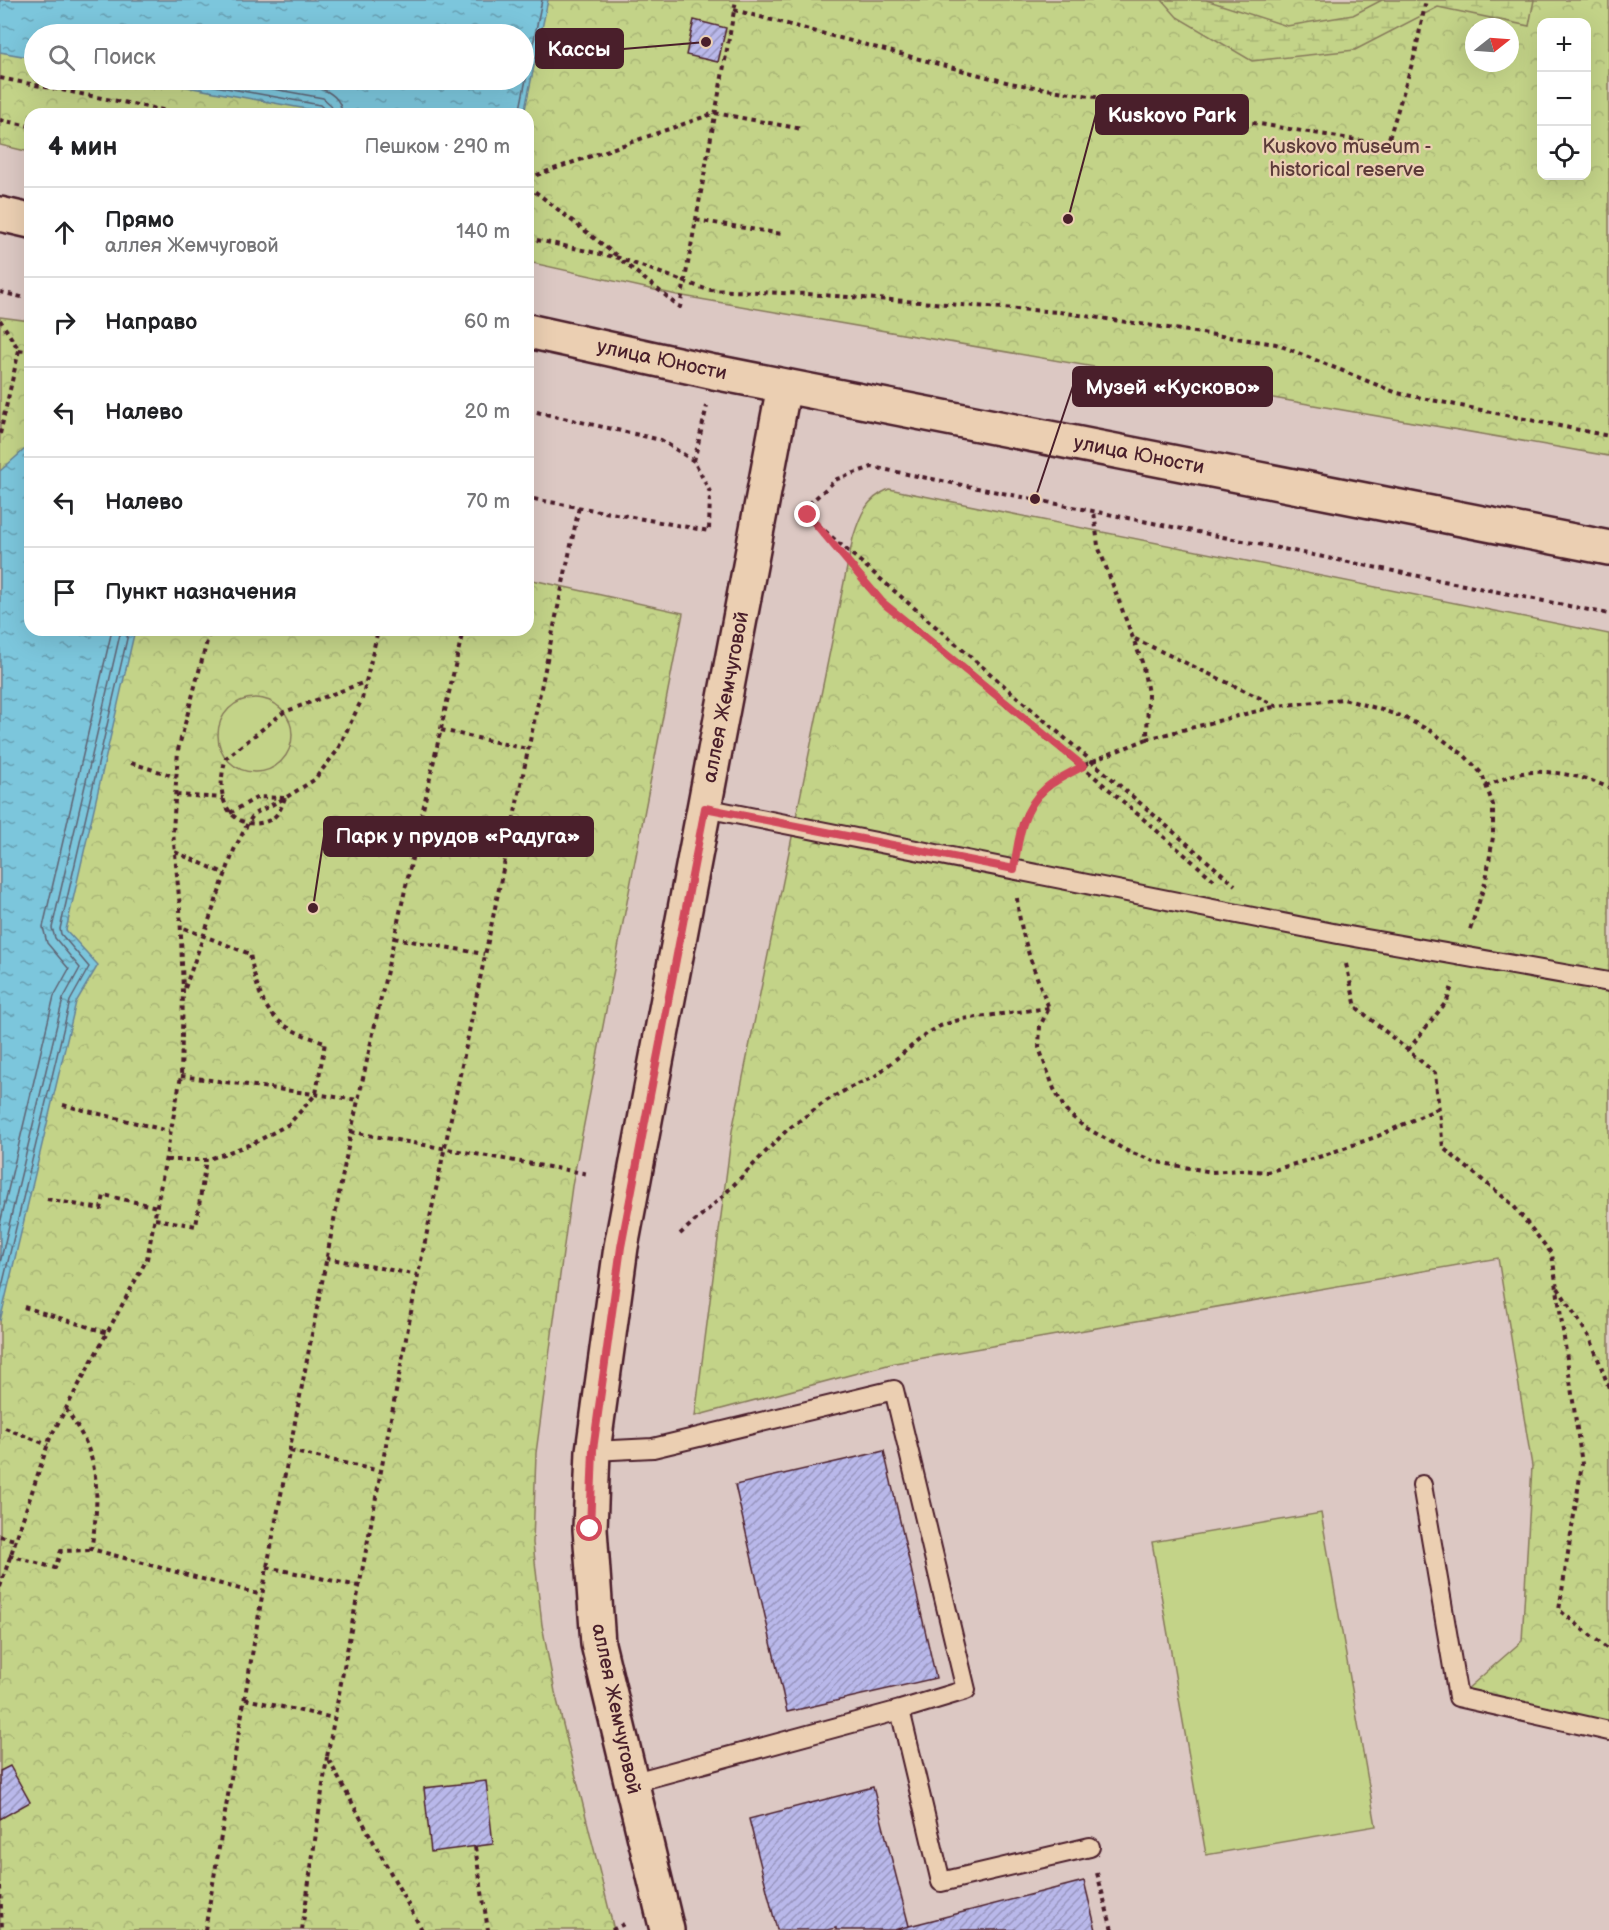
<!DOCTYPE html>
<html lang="ru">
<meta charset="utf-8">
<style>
:root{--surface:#fff;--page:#f6f6f6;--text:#202124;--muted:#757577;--line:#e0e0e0}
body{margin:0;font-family:"Balsamiq Sans",sans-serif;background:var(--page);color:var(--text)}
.controls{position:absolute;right:18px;top:18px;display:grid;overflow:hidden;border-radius:12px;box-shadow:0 6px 24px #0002}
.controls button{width:54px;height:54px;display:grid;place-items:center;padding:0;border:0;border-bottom:2px solid var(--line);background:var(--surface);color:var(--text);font:30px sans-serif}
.compass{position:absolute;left:1465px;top:18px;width:54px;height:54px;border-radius:50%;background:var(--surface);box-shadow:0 6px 24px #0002;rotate:73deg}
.stop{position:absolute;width:18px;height:18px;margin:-14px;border:4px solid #d1495b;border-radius:50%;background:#fff}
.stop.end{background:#d1495b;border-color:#fff;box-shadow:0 2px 6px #0008}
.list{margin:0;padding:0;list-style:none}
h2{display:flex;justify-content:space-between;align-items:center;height:78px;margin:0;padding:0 24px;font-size:26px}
h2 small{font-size:20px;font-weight:400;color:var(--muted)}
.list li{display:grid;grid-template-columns:39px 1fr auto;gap:18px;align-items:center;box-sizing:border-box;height:90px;padding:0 24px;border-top:2px solid var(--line)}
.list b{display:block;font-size:22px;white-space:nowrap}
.list p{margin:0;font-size:20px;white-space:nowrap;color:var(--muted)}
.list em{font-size:20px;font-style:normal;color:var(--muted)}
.icon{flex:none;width:33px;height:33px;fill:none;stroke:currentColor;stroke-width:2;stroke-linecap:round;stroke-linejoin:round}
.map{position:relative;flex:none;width:1609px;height:1930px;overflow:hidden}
.search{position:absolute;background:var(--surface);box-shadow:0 6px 24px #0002;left:24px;top:24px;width:510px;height:66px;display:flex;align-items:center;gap:15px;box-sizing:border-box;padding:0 21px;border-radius:33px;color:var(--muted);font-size:22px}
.panel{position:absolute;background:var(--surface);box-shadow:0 6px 24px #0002;left:24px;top:108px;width:510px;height:528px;border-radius:18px}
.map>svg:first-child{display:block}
.forest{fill:url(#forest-crowns);stroke:#86795a;stroke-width:1.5;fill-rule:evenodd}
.wetland{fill:url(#wetland-marsh);stroke:#86795a;stroke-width:1.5}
.pitch{fill:#c3d388;stroke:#86795a;stroke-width:1.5}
.water{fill:url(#water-ripples);stroke:#688395;stroke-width:1.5}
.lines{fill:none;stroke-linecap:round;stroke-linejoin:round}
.shore{stroke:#5e6272;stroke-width:1.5}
.building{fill:url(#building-hatch);stroke:#4a1f2b;stroke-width:1.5}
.lane-casing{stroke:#4a1f2b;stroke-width:22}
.secondary-casing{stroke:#4a1f2b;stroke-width:38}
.path{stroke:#4a1f2b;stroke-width:4;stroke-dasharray:4.5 4.5;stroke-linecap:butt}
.lane{stroke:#ebcfb2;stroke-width:18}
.secondary{stroke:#ebcfb2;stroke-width:33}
.route{stroke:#d1495b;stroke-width:8}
.labels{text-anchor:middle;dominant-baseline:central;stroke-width:4.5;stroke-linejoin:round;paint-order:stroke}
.park-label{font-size:20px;fill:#5c3a39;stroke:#ebcfb2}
.street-label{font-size:20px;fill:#4a1f2b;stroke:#ebcfb2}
.leader{fill:none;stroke:#4a1f2b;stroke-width:2}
.callout-dot{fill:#4a1f2b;stroke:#ebcfb2;stroke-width:2}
.callout{fill:#4a1f2b;stroke:#4a1f2b;stroke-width:2}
.callout-label{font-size:21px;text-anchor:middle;font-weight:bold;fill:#fff}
</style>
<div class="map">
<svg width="1609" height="1930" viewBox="0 0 1609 1930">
<defs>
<pattern id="forest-crowns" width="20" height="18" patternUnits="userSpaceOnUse" patternTransform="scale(1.5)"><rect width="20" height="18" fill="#c3d388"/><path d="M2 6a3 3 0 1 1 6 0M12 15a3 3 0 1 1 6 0" fill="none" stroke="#a9b576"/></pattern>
<pattern id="wetland-marsh" width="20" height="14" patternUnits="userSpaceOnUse" patternTransform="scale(1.5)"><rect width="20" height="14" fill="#c3d388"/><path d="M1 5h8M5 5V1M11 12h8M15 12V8" fill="none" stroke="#a9b576"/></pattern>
<pattern id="water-ripples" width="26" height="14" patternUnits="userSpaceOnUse" patternTransform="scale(1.5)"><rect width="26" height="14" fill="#7cc6dc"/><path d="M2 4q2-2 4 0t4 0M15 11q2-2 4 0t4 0" fill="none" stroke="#68a0b3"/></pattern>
<pattern id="building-hatch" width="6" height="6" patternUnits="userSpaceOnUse" patternTransform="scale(1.5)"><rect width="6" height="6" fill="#b9b8ea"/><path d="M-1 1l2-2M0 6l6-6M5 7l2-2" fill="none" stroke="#9895be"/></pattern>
</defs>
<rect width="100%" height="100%" fill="#dcc8c3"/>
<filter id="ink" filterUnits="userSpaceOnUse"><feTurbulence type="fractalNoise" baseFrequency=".0167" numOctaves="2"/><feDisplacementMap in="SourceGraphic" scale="12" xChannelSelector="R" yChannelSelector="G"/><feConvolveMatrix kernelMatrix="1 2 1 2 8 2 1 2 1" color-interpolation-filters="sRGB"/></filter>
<g filter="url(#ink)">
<path class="forest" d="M0 0H1609V456L677 295 528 262V114H30V152L0 145ZM1542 22H1586V176H1542ZM1474 27H1510V63H1474ZM34 34H524V80H34Z
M0 317 30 321V630H528V579L683 613 572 1186 536 1453 533 1543 542 1625 555 1692 614 1930H0Z
M889 489 1609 634V1731L1458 1697 1522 1641 1532 1466 1498 1258 895 1363 695 1416 732 1131 853 538C860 515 866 499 889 489Z"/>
<path class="wetland" d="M1162 0H1206L1287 26 1353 15 1382 0H1534L1529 26 1438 7 1355 50 1252 61 1177 17Z"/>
<path class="pitch" d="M218 735a37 37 0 1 1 74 0a37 37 0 1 1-74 0Z
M1321 1513 1376 1826 1206 1855 1152 1542Z"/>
<path class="water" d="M0 0H548L524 114H334L149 80H524V34H34V58L0 52Z
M30 449V630H135L66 930 98 965 76 1002 0 1321V471L24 450Z"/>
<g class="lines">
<path class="shore" d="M182 80 320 105 324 109 325 114
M223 80 323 98 331 105 333 114
M272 80C295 84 341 83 342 114
M519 114 542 0
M0 1224 54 996 69 969 47 943 43 927 112 630
M0 1263 63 999 80 968 55 938 52 928 121 630
M0 1295 70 1001 89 967 61 934 60 929 129 630"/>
</g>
<path class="building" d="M694 20 726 28 718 62 686 55Z
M884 1451 936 1678 787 1712 735 1485Z
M10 1766 30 1802 0 1819V1771Z
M486 1781 493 1844 431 1852 424 1788Z
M873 1787 909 1926 1084 1881 1096 1930H836V1928L827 1930H777L749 1819Z
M1084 1881 1096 1930H894L909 1926Z"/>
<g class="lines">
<defs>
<path id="lane" d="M705 808 1338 934 1609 982
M593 1451 653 1448 894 1390 966 1690 900 1710
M1422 1485 1458 1697 1609 1731
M631 1783 900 1710 941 1882 1090 1847"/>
<path id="secondary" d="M0 214 30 221
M528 331 714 372 1609 548
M667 1930 598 1644 590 1529 593 1451 621 1247 784 386"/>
</defs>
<use href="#lane" class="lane-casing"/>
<use href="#secondary" class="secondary-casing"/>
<path class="path" d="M734 10 1010 83 1387 145 1415 54 1426 0
M0 78 183 114
M0 120 30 126
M528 178 715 113 802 129
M528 186 617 256
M696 220 782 234
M528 238 619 258 708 290 807 294 1059 312 1276 344 1397 393 1609 436
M622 261 680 307 736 0
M0 292 30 299
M0 320 19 350 0 434
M19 350 30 352
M528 410 661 440 694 461 710 492 709 531 528 498
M694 461 707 406
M818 525 1235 885
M1135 639 1277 706 1343 699 1376 708 1403 717 1431 731 1464 755 1482 774 1493 805V837L1486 880 1470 930
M441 730 527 749
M1147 739 1277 706
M131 763 177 777
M1486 786C1497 782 1510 775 1522 773 1549 769 1585 776 1609 788
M176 795 224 798
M285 798C282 805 280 813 273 818 260 827 240 825 230 812 218 797 221 774 226 758L284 712 365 682
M230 813 258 797 284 798
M1018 843C1020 834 1021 824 1025 816 1045 774 1107 756 1147 739L1148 693 1142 662 1098 546 1094 511
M175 852 226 874
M1214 880 1083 767 882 602 808 515 810 503 837 479 872 467 1609 614
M1017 898C1020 936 1035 973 1049 1008L1040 1026 1039 1048 1054 1089 1066 1111 1083 1126 1127 1151 1157 1162 1212 1172 1240 1170 1267 1172 1322 1156 1378 1136 1439 1108
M394 938 484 954
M1346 964 1356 1007 1435 1073 1443 1148 1512 1204 1552 1254 1582 1464 1559 1610 1609 1650
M185 988 234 850 248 823 254 814 285 798 314 780 337 751 362 699 378 630
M1408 1050 1447 1001 1453 983
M181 1076 358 1100
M63 1105 169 1131
M351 1132 589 1174
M167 1160H206L252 1144 289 1124 316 1094 325 1042C270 1027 260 1008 250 954L181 927
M47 1199 101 1209 104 1195 157 1207
M155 1219 196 1226 206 1159
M680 1234 721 1198 787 1130 826 1101 851 1087 874 1077 925 1035 940 1026 962 1019 1049 1008
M326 1258 418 1275
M1558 1288 1591 1340 1609 1388
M24 1307 108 1333
M66 1409C74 1422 84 1436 89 1451 100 1481 97 1518 91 1549L262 1595
M5 1428 48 1445
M290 1451 380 1471
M0 1536 15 1540
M9 1555 55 1568 61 1551 91 1550
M267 1567 358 1586
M0 1587 50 1438 147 1259 181 1076 183 992 180 908 173 832 178 750 210 630
M245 1699 334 1718
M475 1847 488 1930
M1097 1873 1112 1930
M0 1886 2 1930
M205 1930 267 1567 351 1132 463 630
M302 1930 327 1757
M422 1930 327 1757 418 1275 579 507
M612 1930 626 1923"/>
<use href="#lane" class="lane"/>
<use href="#secondary" class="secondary"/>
</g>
</g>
<g class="lines" filter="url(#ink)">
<path class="route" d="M590 1529 593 1450 621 1247 705 808 1014 869C1018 840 1022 808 1046 788 1056 779 1071 773 1083 766L882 602 808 515"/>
</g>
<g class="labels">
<g class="park-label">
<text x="1347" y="147">Kuskovo museum -<tspan x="1347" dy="23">historical reserve</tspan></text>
</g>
<g class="street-label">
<text transform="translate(662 360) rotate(12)">улица Юности</text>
<text transform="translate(1139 455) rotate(11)">улица Юности</text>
<text transform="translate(726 697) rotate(-79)">аллея Жемчуговой</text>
<text transform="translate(616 1709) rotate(78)">аллея Жемчуговой</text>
</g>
</g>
<path class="leader" d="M706 42L623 49M1068 219L1096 114M1035 499L1073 386M313 908L324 836"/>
<g class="callout-dot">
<circle cx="706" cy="42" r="6"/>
<circle cx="1068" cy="219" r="6"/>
<circle cx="1035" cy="499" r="6"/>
<circle cx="313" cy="908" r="6"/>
</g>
<g class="callout">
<rect x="536" y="29" width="87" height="39" rx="6"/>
<rect x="1096" y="95" width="152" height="39" rx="6"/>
<rect x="1073" y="367" width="199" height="39" rx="6"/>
<rect x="324" y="817" width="269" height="39" rx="6"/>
</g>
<g class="callout-label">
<text x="579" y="56">Кассы</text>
<text x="1172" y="122">Kuskovo Park</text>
<text x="1173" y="394">Музей «Кусково»</text>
<text x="458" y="843">Парк у прудов «Радуга»</text>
</g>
</svg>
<div class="controls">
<button>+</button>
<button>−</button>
<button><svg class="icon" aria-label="locate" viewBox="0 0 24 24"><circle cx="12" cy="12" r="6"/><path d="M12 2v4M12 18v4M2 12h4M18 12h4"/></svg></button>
</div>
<svg class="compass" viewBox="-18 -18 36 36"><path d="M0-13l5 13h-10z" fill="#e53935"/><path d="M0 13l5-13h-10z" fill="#757577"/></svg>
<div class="stop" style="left:590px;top:1529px"></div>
<div class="stop end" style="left:808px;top:515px"></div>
<div class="search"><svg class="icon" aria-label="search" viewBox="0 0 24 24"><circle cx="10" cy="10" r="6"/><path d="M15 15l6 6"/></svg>Поиск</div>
<section class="panel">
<h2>4 мин<small>Пешком · 290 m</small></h2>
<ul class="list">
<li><svg class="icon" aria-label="ahead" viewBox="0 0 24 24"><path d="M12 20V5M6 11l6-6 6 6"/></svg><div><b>Прямо</b><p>аллея Жемчуговой</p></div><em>140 m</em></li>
<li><svg class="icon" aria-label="right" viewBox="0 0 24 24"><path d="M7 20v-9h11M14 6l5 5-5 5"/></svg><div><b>Направо</b></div><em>60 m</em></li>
<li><svg class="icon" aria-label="left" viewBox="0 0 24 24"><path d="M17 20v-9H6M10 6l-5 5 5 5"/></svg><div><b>Налево</b></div><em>20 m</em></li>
<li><svg class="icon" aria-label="left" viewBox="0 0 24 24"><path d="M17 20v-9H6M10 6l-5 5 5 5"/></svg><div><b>Налево</b></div><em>70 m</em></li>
<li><svg class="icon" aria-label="arrive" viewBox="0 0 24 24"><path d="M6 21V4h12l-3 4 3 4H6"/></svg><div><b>Пункт назначения</b></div></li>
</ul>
</section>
</div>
